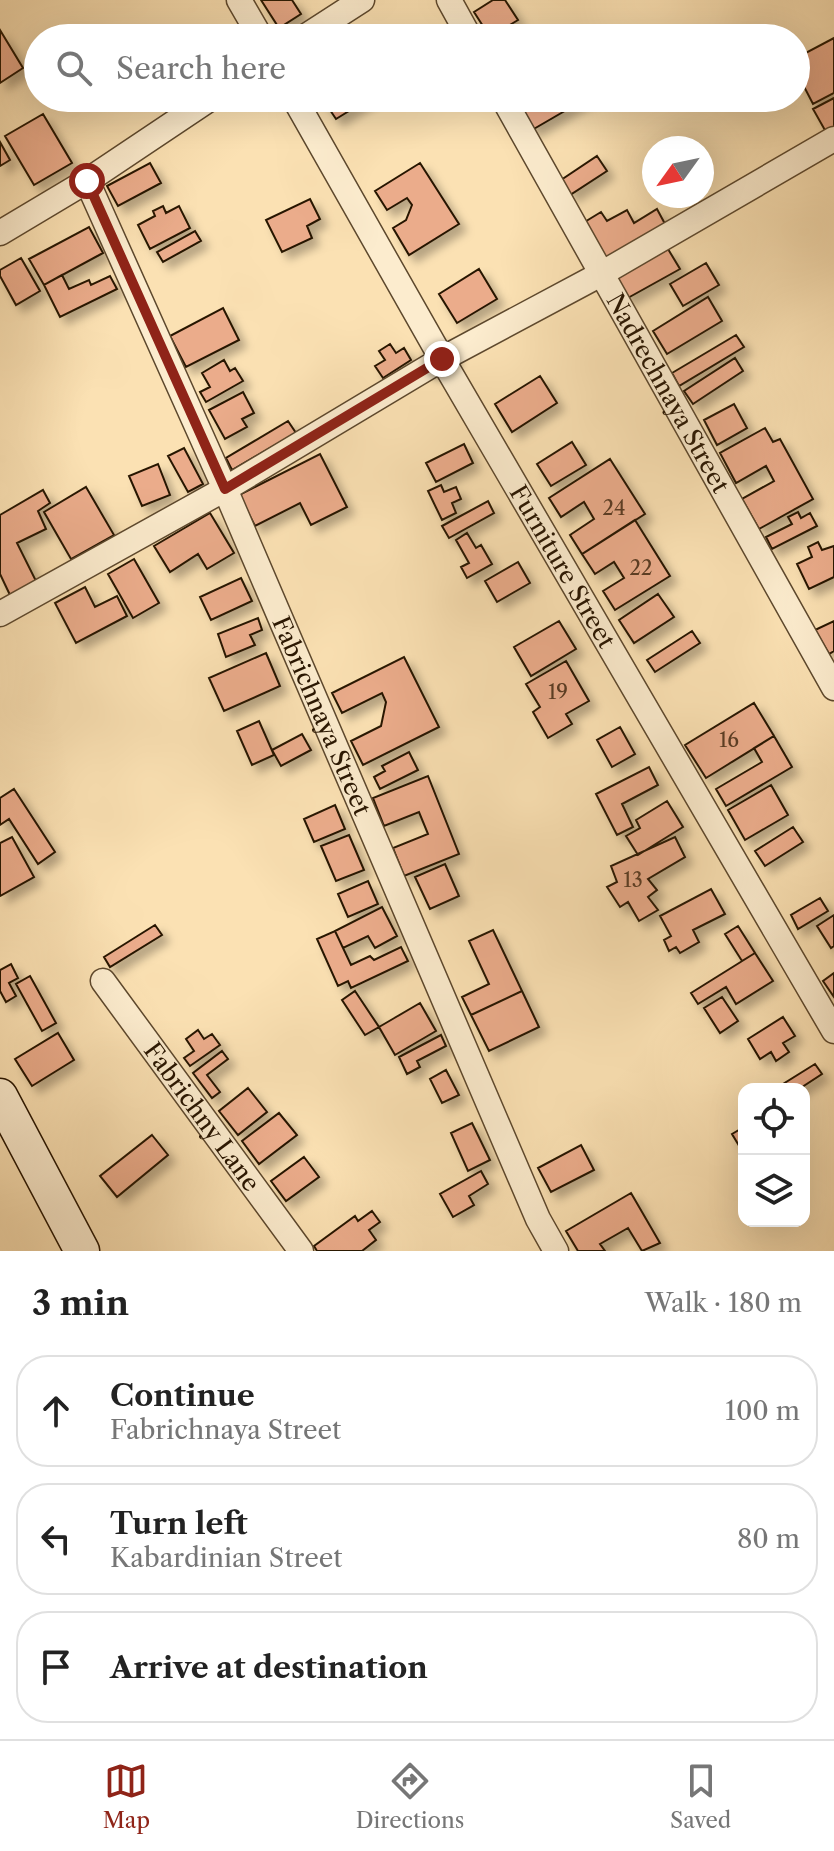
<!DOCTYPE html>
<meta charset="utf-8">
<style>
:root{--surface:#fff;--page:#f2f2f2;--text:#222;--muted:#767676;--line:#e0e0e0;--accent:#8f2418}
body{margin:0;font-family:"Libre Caslon Text",serif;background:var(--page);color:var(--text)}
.controls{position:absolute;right:24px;bottom:24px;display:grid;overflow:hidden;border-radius:16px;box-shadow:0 8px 32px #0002}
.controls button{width:72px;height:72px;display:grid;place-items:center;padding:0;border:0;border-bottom:2px solid var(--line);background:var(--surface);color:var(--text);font:40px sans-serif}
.compass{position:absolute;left:642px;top:136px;width:72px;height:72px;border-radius:50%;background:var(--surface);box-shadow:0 8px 32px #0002;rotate:237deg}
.stop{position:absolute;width:24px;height:24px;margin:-18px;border:6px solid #8f2418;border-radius:50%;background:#fff}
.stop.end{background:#8f2418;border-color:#fff;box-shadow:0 2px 8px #0008}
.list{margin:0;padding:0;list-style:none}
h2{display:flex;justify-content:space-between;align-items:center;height:104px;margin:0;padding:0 32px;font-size:34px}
h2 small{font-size:26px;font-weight:400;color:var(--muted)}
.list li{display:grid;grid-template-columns:52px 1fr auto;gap:24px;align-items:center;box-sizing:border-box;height:112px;margin:0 16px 16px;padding:0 16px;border:2px solid var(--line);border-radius:32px}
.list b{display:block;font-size:30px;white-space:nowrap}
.list p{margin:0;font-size:26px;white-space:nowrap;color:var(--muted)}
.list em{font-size:26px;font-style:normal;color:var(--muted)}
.icon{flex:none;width:44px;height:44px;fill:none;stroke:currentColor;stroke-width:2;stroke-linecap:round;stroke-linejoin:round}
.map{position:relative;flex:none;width:834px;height:1251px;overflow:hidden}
.search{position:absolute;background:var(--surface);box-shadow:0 8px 32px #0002;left:24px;right:24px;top:24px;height:88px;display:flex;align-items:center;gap:20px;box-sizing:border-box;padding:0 28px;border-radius:44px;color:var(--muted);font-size:30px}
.sheet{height:488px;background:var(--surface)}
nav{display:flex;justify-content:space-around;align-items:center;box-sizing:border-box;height:112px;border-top:2px solid var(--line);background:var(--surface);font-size:22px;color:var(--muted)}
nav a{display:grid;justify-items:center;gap:4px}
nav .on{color:var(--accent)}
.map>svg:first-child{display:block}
.building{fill:#ebac8b;stroke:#281500;stroke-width:2;filter:url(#shadow)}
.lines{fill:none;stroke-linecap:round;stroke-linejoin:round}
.street-casing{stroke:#5d482d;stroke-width:27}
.secondary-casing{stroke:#281500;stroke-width:37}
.street{stroke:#fcecce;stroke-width:24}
.secondary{stroke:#fcecce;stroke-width:34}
.route{stroke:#8f2418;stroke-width:10}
.labels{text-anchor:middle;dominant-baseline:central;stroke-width:6;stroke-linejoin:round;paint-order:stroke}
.number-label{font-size:20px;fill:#593b23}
.street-label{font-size:24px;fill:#281500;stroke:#fcecce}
</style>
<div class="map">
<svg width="834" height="1251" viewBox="0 0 834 1251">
<defs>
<filter id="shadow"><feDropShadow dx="7" dy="7" stdDeviation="4" flood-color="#0004"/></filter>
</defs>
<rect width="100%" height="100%" fill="#fbe1b3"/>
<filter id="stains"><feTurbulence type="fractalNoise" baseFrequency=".0025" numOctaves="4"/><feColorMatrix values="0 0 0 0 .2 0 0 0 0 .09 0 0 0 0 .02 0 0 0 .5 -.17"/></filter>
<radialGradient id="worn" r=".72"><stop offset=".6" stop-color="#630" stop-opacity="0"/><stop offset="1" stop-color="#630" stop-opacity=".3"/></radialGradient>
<path class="building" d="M261 0H292L301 14 279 28Z
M493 0H505L518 20 490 37 474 12Z
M0 30 23 68 0 83Z
M834 38V93L813 104 796 71V58Z
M322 98H370L336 119Z
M528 98H587L532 130 517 105Z
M834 98V128L826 132 813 109Z
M43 114 72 163 34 185 5 136Z
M0 142 10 160 0 166Z
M597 156 607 171 570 195 561 180Z
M150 163 161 183 118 206 107 186Z
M420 163 459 224 409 255 393 228 406 220 412 205 407 198 387 210 375 191Z
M310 199 320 219 307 226 312 238 282 252 266 220Z
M163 206 166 213 179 206 190 228 150 249 138 225 155 216 153 211Z
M657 209 665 224 605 260 583 223 601 212 607 221 627 210 634 223Z
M89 227 103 253 44 285 29 259Z
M195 231 201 241 163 262 157 252Z
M668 249 680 269 626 299 615 278Z
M21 258 40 291 16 305 0 276V270Z
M706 263 719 285 683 306 670 284Z
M479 269 497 299 457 323 439 294Z
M62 275 69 289 89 280 91 285 110 276 117 289 60 317 44 285Z
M708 297 722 321 667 354 653 331Z
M223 308 239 340 186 367 170 336Z
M736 335 744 347 679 386 672 373Z
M390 344 396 353 404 348 411 360 383 378 375 366 385 360 379 351Z
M735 358 743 371 693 404 684 391Z
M224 360 230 371 235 368 243 381 206 402 200 392 210 387 202 373Z
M540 376 557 403 512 432 495 404Z
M243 392 254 413 242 419 247 427 225 439 209 410Z
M734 404 747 428 717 445 704 420Z
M288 421 296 433 232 470 226 458Z
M765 428 773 442 780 439 813 499 759 529 742 499 774 481 766 466 736 483 720 453Z
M572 442 586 465 551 486 537 464Z
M464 444 473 463 436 482 426 463Z
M184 448 203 484 188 492 168 456Z
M320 454 347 507 311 525 300 503 255 526 239 495Z
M610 459 645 514 582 554 570 535 594 519 584 502 561 517 549 498Z
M158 464 170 495 142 506 129 476Z
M441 485 444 492 456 487 461 499 452 503 456 513 442 520 428 491Z
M86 487 114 535 71 559 44 512Z
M43 490 50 503 38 511 46 529 17 543 36 581 10 595 0 574V515Z
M488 501 494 513 449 538 442 526Z
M798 512 801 518 810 513 817 526 772 549 766 537 792 524 788 517Z
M210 513 234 553 207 569 198 554 170 572 154 546Z
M635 520 670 576 615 610 603 591 624 578 614 562 595 574 582 554Z
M467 533 476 548 481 545 492 564 467 578 461 567 469 563 456 540Z
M818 542 822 550 834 546V577L809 589 797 564 812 557 808 547Z
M134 559 159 603 133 618 108 574Z
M518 562 530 583 497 602 485 581Z
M241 578 252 601 211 620 200 597Z
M85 587 95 607 117 596 127 616 76 643 55 603Z
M658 594 674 617 634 643 619 620Z
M258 618 262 630 250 635 255 645 226 657 218 634Z
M559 621 576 649 531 676 514 647Z
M834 621V651L829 654 815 630Z
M692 631 700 643 655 672 647 660Z
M266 653 280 686 224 711 209 678Z
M404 657 439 727 363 765 351 741 381 726 386 702 382 693 342 713 332 693Z
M566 661 589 701 566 714 572 724 548 738 533 712 540 707 526 684Z
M754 703 774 736 706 778 685 745Z
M259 721 274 755 252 765 237 731Z
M620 727 635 754 612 767 597 740Z
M302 734 311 750 281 766 272 750Z
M774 736 792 767 726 806 716 789 762 762 754 748Z
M409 752 418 770 380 789 374 777 385 771 382 766Z
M649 767 658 785 622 804 633 827 617 835 596 794Z
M428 776 459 854 404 876 393 848 428 834 419 812 384 826 373 798Z
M771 785 788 815 745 840 728 810Z
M14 789 55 852 38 864 9 819 0 825V798Z
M667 801 683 827 638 855 626 836 640 828 636 820Z
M335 805 345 829 314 842 304 819Z
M793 827 803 842 765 866 755 851Z
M349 835 364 870 336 881 321 846Z
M12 837 34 877 0 896V843Z
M675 837 685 857 648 879 657 890 648 897 658 910 639 921 628 902 620 907 607 887 617 882 611 866Z
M445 864 459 896 430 909 415 877Z
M368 881 378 904 348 917 338 894Z
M711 889 725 914 693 930 699 942 680 953 676 947 669 951 664 940 671 936 660 916Z
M820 898 828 911 798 929 791 915Z
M382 907 397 936 375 948 368 936 343 948 335 931Z
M834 915V946L831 948 817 926Z
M155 925 162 935 110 967 104 957Z
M738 926 755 953 742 961 725 934Z
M493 930 522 991 471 1015 462 997 489 984 469 941Z
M335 931 351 965 370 956 374 960 401 947 408 961 351 988 348 981 338 986 317 939Z
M755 953 773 981 736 1004 726 987 698 1004 691 993Z
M11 964 18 978 9 983 16 996 6 1002 0 991V970Z
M834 973V997L823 981Z
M30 976 56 1023 42 1031 16 984Z
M355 991 379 1027 365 1035 342 1000Z
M522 991 539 1027 489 1051 471 1015Z
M722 997 738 1021 720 1033 704 1008Z
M420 1003 436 1031 395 1055 379 1027Z
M783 1017 795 1036 783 1043 789 1052 776 1061 771 1052 760 1059 748 1039Z
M198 1030 204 1039 212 1034 220 1045 190 1066 184 1058 194 1051 186 1039Z
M58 1033 74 1060 32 1086 15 1059Z
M441 1035 446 1046 417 1061 420 1067 407 1074 399 1057Z
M222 1051 228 1059 207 1075 220 1092 212 1098 193 1073Z
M815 1064 822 1074 799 1089H775Z
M446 1070 459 1095 442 1103 430 1079Z
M248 1088 267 1112 238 1135 219 1111Z
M279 1113 297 1135 259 1164 242 1141Z
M472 1123 490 1160 468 1171 451 1133Z
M744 1127V1154L732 1134Z
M152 1135 168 1155 117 1197 100 1176Z
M581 1145 594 1170 551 1192 538 1168Z
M304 1157 319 1177 286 1201 271 1181Z
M481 1171 488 1184 469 1196 474 1205 453 1217 440 1194Z
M631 1193 660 1243 642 1251 628 1228 600 1244 605 1251H578L566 1231Z
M372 1211 380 1222 369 1230 376 1240 362 1251H317L314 1246 355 1216 358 1221Z"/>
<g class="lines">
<defs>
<g id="street">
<path d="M239 0 261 38"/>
<path d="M449 0 470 38"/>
<path d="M303 38 362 0"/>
<path id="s1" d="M294 98 442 359 834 1031"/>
<path id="s2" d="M503 98 834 688"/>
<path id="s3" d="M87 181 225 489 538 1219 556 1251"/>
<path d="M0 233 87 181 211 98"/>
<path d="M0 614 225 489 442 359 601 274 834 139"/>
<path id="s4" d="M103 981 301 1251"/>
</g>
<path id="secondary" d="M0 1096 82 1251"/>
</defs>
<use href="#street" class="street-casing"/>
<use href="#secondary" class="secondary-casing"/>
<use href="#street" class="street"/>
<use href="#secondary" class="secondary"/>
</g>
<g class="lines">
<path class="route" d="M87 181 225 489 442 359"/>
</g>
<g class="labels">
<g class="number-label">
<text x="614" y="508">24</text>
<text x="641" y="568">22</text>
<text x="558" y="692">19</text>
<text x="729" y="740">16</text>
<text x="633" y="880">13</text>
</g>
<g class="street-label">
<text stroke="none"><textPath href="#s2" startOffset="338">Nadrechnaya Street</textPath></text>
<text stroke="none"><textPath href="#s1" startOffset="540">Furniture Street</textPath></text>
<text stroke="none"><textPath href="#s3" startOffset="584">Fabrichnaya Street</textPath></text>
<text stroke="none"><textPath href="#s4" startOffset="168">Fabrichny Lane</textPath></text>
</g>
</g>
<rect width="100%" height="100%" filter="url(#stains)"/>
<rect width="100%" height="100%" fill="url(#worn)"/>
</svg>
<div class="controls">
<button><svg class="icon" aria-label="locate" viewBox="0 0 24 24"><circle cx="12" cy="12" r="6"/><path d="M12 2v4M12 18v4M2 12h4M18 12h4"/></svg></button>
<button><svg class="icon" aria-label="layers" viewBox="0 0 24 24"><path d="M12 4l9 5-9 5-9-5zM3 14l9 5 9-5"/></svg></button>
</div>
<svg class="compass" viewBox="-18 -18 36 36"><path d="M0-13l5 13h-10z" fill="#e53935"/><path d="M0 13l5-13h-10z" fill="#767676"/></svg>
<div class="stop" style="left:87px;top:181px"></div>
<div class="stop end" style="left:442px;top:359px"></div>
<div class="search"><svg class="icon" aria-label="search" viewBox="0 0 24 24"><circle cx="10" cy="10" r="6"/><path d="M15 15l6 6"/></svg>Search here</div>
</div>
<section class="sheet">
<h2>3 min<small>Walk · 180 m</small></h2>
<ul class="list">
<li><svg class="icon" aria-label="ahead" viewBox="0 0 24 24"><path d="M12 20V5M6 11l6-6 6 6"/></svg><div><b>Continue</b><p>Fabrichnaya Street</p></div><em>100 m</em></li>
<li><svg class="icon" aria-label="left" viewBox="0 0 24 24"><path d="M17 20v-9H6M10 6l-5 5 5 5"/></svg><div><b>Turn left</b><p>Kabardinian Street</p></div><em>80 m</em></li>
<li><svg class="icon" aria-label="arrive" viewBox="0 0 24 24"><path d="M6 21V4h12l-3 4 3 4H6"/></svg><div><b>Arrive at destination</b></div></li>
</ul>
</section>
<nav>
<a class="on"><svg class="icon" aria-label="map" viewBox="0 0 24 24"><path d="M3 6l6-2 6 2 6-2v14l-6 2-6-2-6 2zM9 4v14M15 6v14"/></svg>Map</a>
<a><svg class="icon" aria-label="directions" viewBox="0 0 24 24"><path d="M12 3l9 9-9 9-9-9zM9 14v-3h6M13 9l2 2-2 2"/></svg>Directions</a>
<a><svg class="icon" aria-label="saved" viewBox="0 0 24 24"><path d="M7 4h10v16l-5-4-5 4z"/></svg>Saved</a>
</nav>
